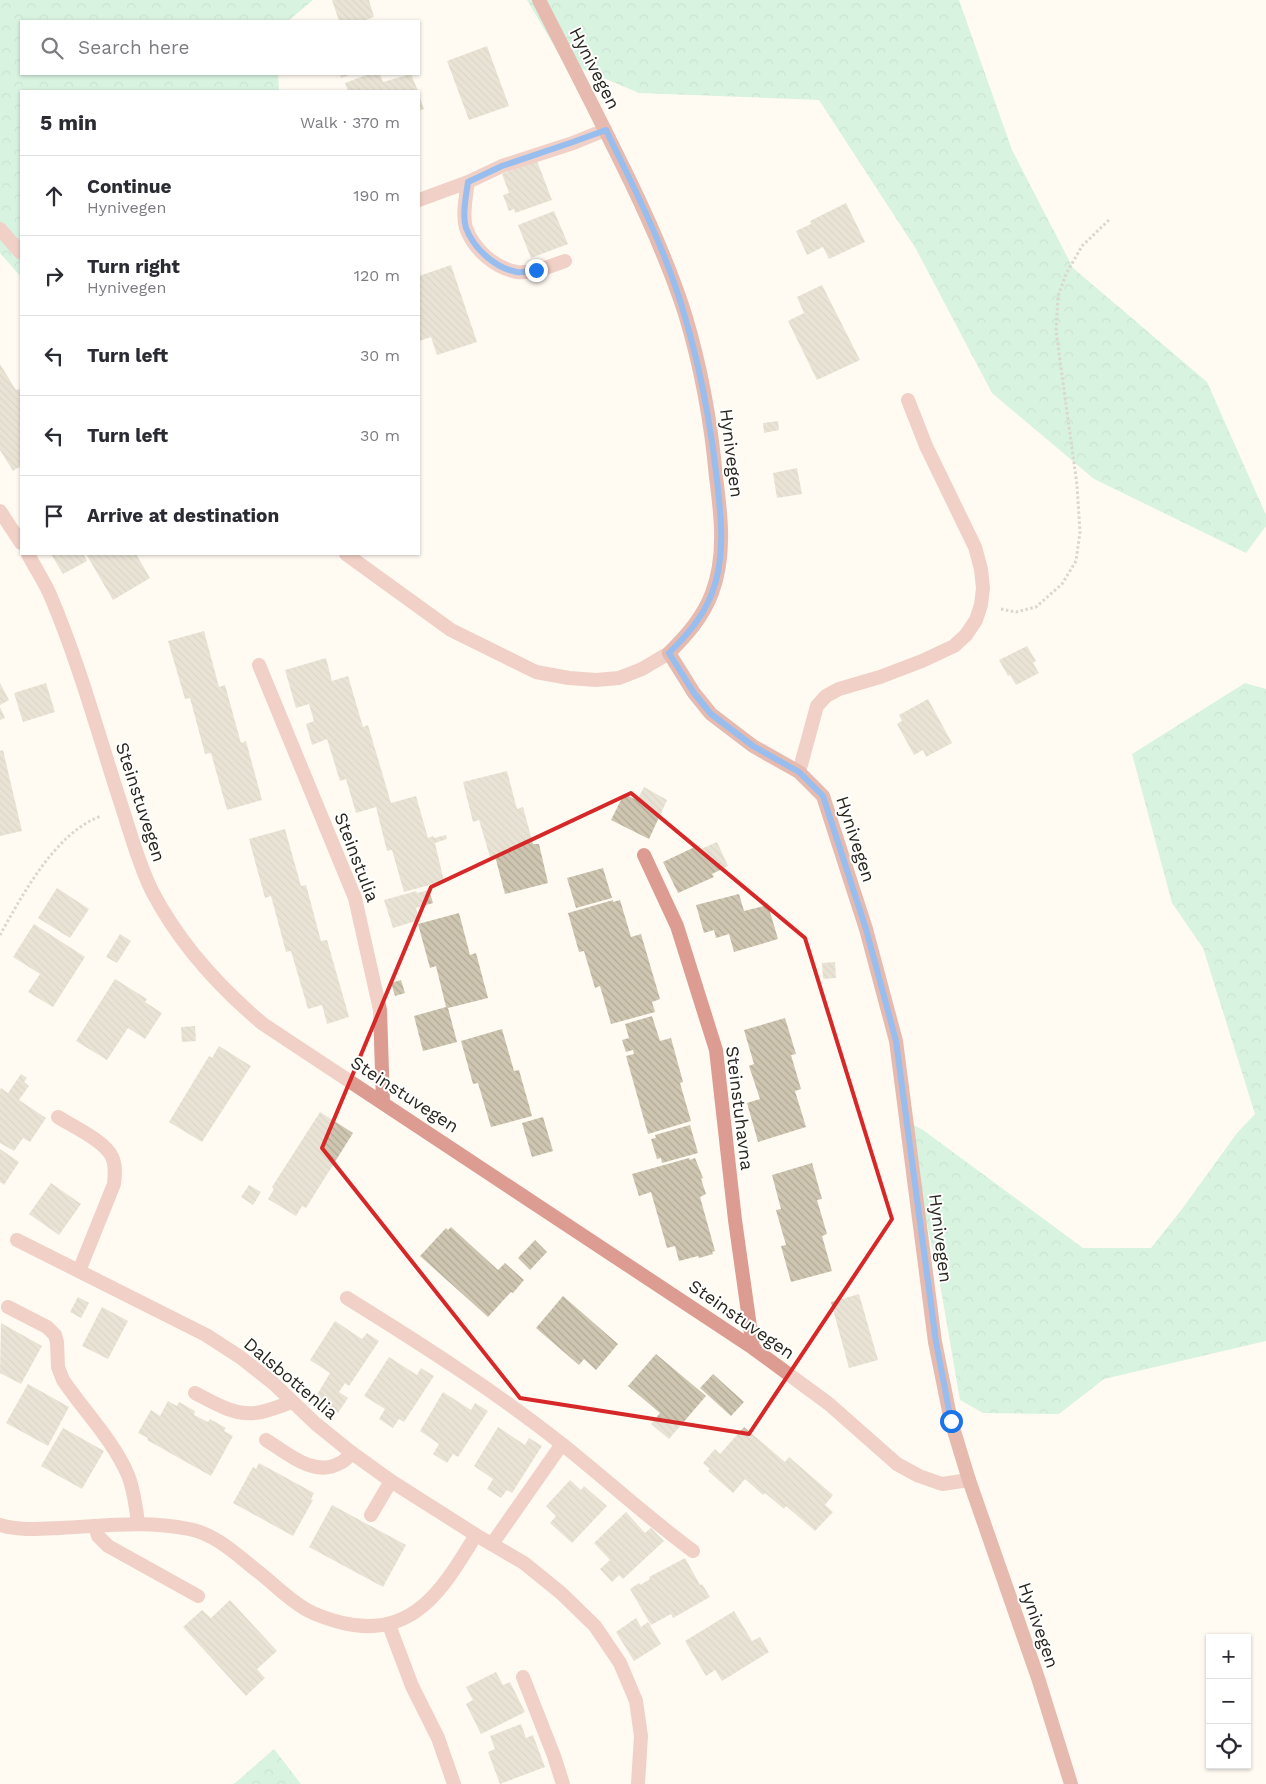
<!DOCTYPE html>
<meta charset="utf-8">
<style>
:root{--surface:#fff;--page:#f2f2f3;--text:#2b2b33;--muted:#7c7c81;--line:#e1e1e2}
body{margin:0;font-family:"Work Sans",sans-serif;background:var(--page);color:var(--text)}
.controls{position:absolute;right:15px;bottom:15px;display:grid;overflow:hidden;border-radius:0px;box-shadow:0 1px 4px #0004}
.controls button{width:45px;height:45px;display:grid;place-items:center;padding:0;border:0;border-bottom:1px solid var(--line);background:var(--surface);color:var(--text);font:25px sans-serif}
.stop{position:absolute;width:15px;height:15px;margin:-11px;border:4px solid #1a73e8;border-radius:50%;background:#fff}
.stop.end{background:#1a73e8;border-color:#fff;box-shadow:0 1px 5px #0008}
.list{margin:0;padding:0;list-style:none}
h2{display:flex;justify-content:space-between;align-items:center;height:65px;margin:0;padding:0 20px;font-size:21px}
h2 small{font-size:16px;font-weight:400;color:var(--muted)}
.list li{display:grid;grid-template-columns:32px 1fr auto;gap:15px;align-items:center;box-sizing:border-box;height:80px;padding:0 20px;border-top:1px solid var(--line)}
.list b{display:block;font-size:19px;white-space:nowrap}
.list p{margin:0;font-size:16px;white-space:nowrap;color:var(--muted)}
.list em{font-size:16px;font-style:normal;color:var(--muted)}
.icon{flex:none;width:28px;height:28px;fill:none;stroke:currentColor;stroke-width:2;stroke-linecap:round;stroke-linejoin:round}
.map{position:relative;flex:none;width:1266px;height:1784px;overflow:hidden}
.search{position:absolute;background:var(--surface);box-shadow:0 1px 4px #0004;left:20px;top:20px;width:400px;height:55px;display:flex;align-items:center;gap:12px;box-sizing:border-box;padding:0 18px;border-radius:0px;color:var(--muted);font-size:19px}
.panel{position:absolute;background:var(--surface);box-shadow:0 1px 4px #0004;left:20px;top:90px;width:400px;height:465px;border-radius:0px}
.map>svg:first-child{display:block}
.forest{fill:url(#forest-crowns)}
.building{fill:url(#building-back-hatch)}
.lines{fill:none;stroke-linecap:round;stroke-linejoin:round}
.path{stroke:#aeaaa1;stroke-width:3;stroke-dasharray:2.5 2.5;stroke-linecap:butt}
.service{stroke:#dd9c92;stroke-width:14}
.minor{stroke:#dd9c92;stroke-width:14}
.tertiary{stroke:#dd9c92;stroke-width:14}
.secondary{stroke:#c86b5e;stroke-width:14}
.route{stroke:#1a73e8;stroke-width:6}
.marked{fill:none;stroke:#d62828;stroke-width:4;stroke-linejoin:round}
.labels{text-anchor:middle;dominant-baseline:central;stroke-width:4;stroke-linejoin:round;paint-order:stroke}
.street-label{font-size:18px;fill:#29261d;stroke:#fff}
</style>
<div class="map">
<svg width="1266" height="1784" viewBox="0 0 1266 1784">
<defs>
<pattern id="forest-crowns" width="20" height="18" patternUnits="userSpaceOnUse" patternTransform="scale(1.25)"><rect width="20" height="18" fill="#a8e8ca"/><path d="M2 6a3 3 0 1 1 6 0M12 15a3 3 0 1 1 6 0" fill="none" stroke="#91c7ad"/></pattern>
<pattern id="building-back-hatch" width="6" height="6" patternUnits="userSpaceOnUse" patternTransform="scale(1.25)"><rect width="6" height="6" fill="#cec6b1"/><path d="M-1 5l2 2M0 0l6 6M5-1l2 2" fill="none" stroke="#b1aa98"/></pattern>
</defs>
<rect width="100%" height="100%" fill="#fffbf2"/>
<path class="forest" d="M0 0H313L288 21H21V74H278L279 91H21V277L0 253Z
M527 0H959L1012 150 1073 268 1207 382 1266 515V526L1246 553 1094 479 992 393 916 249 819 100 639 93 563 61Z
M1245 683 1266 689V1341L1104 1379 1059 1414 983 1413 960 1400 939 1278 904 1120 923 1130 1083 1248H1151L1182 1209 1237 1133 1255 1114 1203 948 1172 903 1132 754Z
M274 1749 301 1784H234Z"/>
<path class="building" d="M332 0H369L374 17 363 21H339Z
M487 46 509 106 469 120 447 61Z
M340 74H352L341 78Z
M369 74H380L383 82 411 74 418 91H348L345 83Z
M419 95 424 109 419 111Z
M537 161 552 200 515 213 514 209 509 211 503 195 509 193 502 174Z
M846 203 865 242 829 259 823 247 807 255 796 231 811 224 810 221Z
M554 211 568 244 531 258 518 225Z
M451 265 477 342 437 355 431 337 419 341V276Z
M822 285 860 360 817 380 788 321 804 313 797 297Z
M0 364 16 390 19 389 21 392V470L19 467 13 471 0 450Z
M778 421 779 430 764 433 763 423Z
M797 468 802 494 777 498 773 473Z
M51 554H83L87 561 63 574Z
M86 554H136L150 578 113 600Z
M204 631 219 687 225 685 241 743 246 741 262 800 227 810 211 753 205 754 190 698 185 699 168 641Z
M1027 646 1036 661 1033 663 1039 673 1016 685 1010 675 1008 676 999 660Z
M326 658 332 681 348 676 363 727 368 725 391 803 416 796 428 838 433 836 434 838 446 835 447 839 435 843 444 881 404 892 392 850 387 851 376 807 356 813 346 779 340 781 327 739 312 745 306 724 314 721 309 704 296 708 285 670Z
M0 683 9 700 0 705Z
M46 683 55 712 23 722 14 693Z
M928 699 952 743 926 757 923 750 914 755 897 724 902 721 899 715Z
M0 707 5 718 0 720Z
M3 750 22 831 0 836V751Z
M507 771 517 809 523 807 533 844H539L548 883 505 894 495 856 490 857 479 820 473 822 463 782Z
M644 787 667 800 649 839 611 820 624 794 637 800Z
M285 829 301 886 306 885 321 941 327 940 349 1017 327 1024 322 1005 308 1009 291 951 286 952 271 896 265 898 249 839Z
M717 842 728 866 712 874 714 877 678 893 663 862 699 845 701 849Z
M603 868 612 898 576 908 567 878Z
M57 888 89 909 70 938 38 918Z
M429 890 433 903 416 908 419 920 393 928 384 900 416 891 417 893Z
M739 894 744 911 768 905 778 939 734 952 729 934 716 938 714 930 704 933 696 905Z
M613 900V902L620 900 631 937 641 934 660 999 652 1002 655 1012 611 1024 600 986 595 988 584 951 579 952 568 913Z
M459 913 470 955 476 953 488 998 448 1008 457 1042 423 1051 414 1016 446 1007 436 966 430 968 418 924Z
M34 924 85 957 53 1007 28 992 40 974 13 957Z
M120 934 131 941 117 963 106 957Z
M835 962 836 978 823 979 822 963Z
M115 979 147 999 145 1002 162 1013 145 1039 128 1028 107 1060 76 1041Z
M401 980 405 993 395 996 391 983Z
M652 1016 660 1041 671 1038 683 1082 680 1083 691 1121 648 1134 626 1056 634 1054 633 1050 626 1052 622 1040 629 1038 625 1024Z
M785 1018 796 1054 791 1055 801 1089 795 1091 806 1127 758 1142 747 1103 760 1099 749 1066 754 1064 744 1030Z
M195 1026 196 1041 182 1042 181 1027Z
M502 1029 514 1071 519 1070 532 1116 491 1127 478 1083 473 1084 461 1041Z
M219 1046 251 1066 202 1142 169 1122 209 1056 212 1058Z
M21 1074 27 1078 24 1082 29 1086 19 1100 46 1118 30 1142 23 1138 14 1151 0 1143V1090L1 1088 8 1093Z
M320 1112 353 1133 306 1208 302 1206 296 1216 268 1199 274 1189 272 1187Z
M543 1117 553 1151 532 1157 522 1123Z
M690 1125 698 1153 662 1163 661 1158 657 1159 651 1139 656 1138 655 1135Z
M0 1149 19 1162 4 1185 0 1182Z
M689 1158 690 1160 695 1158 703 1178 701 1179 706 1194 700 1197 715 1251 712 1252 713 1254 699 1258 698 1256 679 1261 675 1246 667 1248 651 1192 639 1196 632 1174Z
M812 1163 822 1199 817 1200 827 1234 822 1236 832 1271 791 1282 781 1246 786 1245 776 1210 781 1209 772 1175Z
M51 1183 81 1204 59 1235 29 1214Z
M249 1185 261 1192 253 1205 241 1197Z
M451 1227 498 1270 505 1263 524 1280 513 1293 511 1292 488 1317 420 1256 446 1228 448 1230Z
M535 1240 547 1252 530 1270 518 1258Z
M859 1294 878 1360 849 1368 831 1302Z
M563 1296 618 1344 596 1370 584 1359 579 1365 536 1328Z
M78 1297 89 1303 81 1318 70 1312Z
M102 1307 128 1321 108 1359 82 1346Z
M335 1321 362 1339 367 1333 379 1341 349 1386 345 1383 339 1392 348 1398 338 1413 315 1398 330 1373 310 1360Z
M1 1323 42 1346 21 1384 0 1373Z
M656 1354 706 1396 669 1439 651 1424 660 1413 628 1386Z
M389 1357 417 1375 421 1368 434 1376 404 1422 399 1419 393 1428 379 1419 385 1409 364 1396Z
M713 1374 744 1402 731 1416 700 1388Z
M28 1384 69 1407 48 1446 6 1423Z
M443 1392 471 1410 475 1403 488 1411 458 1457 453 1454 447 1463 433 1454 439 1444 420 1431Z
M168 1401 177 1406 179 1402 195 1411 194 1415 208 1422 210 1419 226 1428 224 1431 233 1436 211 1476 147 1440 148 1438 138 1433 151 1410 160 1416Z
M498 1427 525 1445 529 1438 542 1446 512 1493 507 1490 501 1498 487 1489 493 1479 474 1466Z
M744 1427 785 1462 789 1457 833 1495 825 1505 833 1512 815 1531 786 1506 784 1509 765 1493 763 1495 745 1479 733 1493 708 1471 710 1469 703 1463 715 1449 720 1454Z
M63 1428 104 1451 82 1489 41 1466Z
M259 1463 314 1493 311 1499 313 1500 293 1536 233 1503 253 1467 256 1469Z
M570 1480 581 1490 584 1486 607 1506 572 1543 550 1523 556 1516 546 1506Z
M332 1505 406 1545 383 1587 309 1547Z
M626 1512 645 1533 651 1528 664 1541 623 1579 619 1575 612 1582 600 1569 610 1560 594 1543Z
M685 1558 700 1585 702 1584 710 1597 673 1618 671 1614 651 1625 630 1589 639 1583 640 1585 650 1579 649 1577Z
M230 1600 277 1651 257 1669 265 1678 246 1696 183 1627 202 1610 211 1618Z
M734 1611 752 1641 760 1637 769 1652 722 1681 715 1670 706 1676 685 1641Z
M636 1618 641 1627 648 1622 661 1644 634 1661 616 1632Z
M496 1672 503 1685 510 1682 525 1712 481 1734 466 1704 473 1700 466 1687Z
M521 1724 526 1738 533 1735 545 1767 500 1784 488 1752 495 1749 490 1736Z"/>
<g class="lines">
<path class="path" d="M1001 609 1016 612 1036 607 1062 584 1076 561 1080 532 1077 485 1056 331 1058 296 1066 274 1082 246 1110 219
M0 935C23 894 55 833 101 816"/>
<path class="service" d="M468 182C466 196 462 215 466 228 474 250 495 268 517 272 532 274 551 266 565 261
M419 200 468 182 502 166 573 143 605 130
M799 772 817 706 826 696 839 689 880 677 922 661 954 646 966 635 976 620 981 605 983 588 981 569 975 547 926 446 908 400
M58 1117C72 1126 105 1141 112 1157 116 1165 115 1175 114 1184L79 1271
M347 1298C421 1344 495 1391 563 1445 607 1480 648 1518 693 1551
M8 1307 47 1327 55 1335 57 1342 58 1367 63 1380C84 1411 113 1440 128 1475 134 1490 136 1507 138 1523
M195 1393C214 1403 233 1415 255 1413 267 1412 280 1406 292 1402
M266 1440C287 1453 314 1478 340 1463 345 1461 349 1456 352 1453
M371 1515 391 1481
M95 1526 98 1536 108 1546 198 1596
M492 1544 562 1444
M389 1625 412 1686 438 1738 454 1784
M523 1677 554 1756 563 1784"/>
<path class="minor" d="M0 511 21 543
M28 554C35 568 45 582 51 597 78 661 97 729 118 795 129 827 137 861 152 891 179 943 219 987 263 1024L753 1348 829 1404 897 1464 919 1476 942 1484 969 1480
M259 665 355 898 380 1010 383 1102
M644 855 677 926 716 1050 735 1220 753 1348
M17 1240 206 1335 240 1357 273 1383 316 1424 352 1453 391 1481 476 1535
M0 1525C20 1531 40 1529 60 1528 103 1526 146 1520 189 1529 215 1534 236 1554 256 1570 273 1583 289 1600 307 1610 318 1616 331 1620 343 1623 414 1640 444 1587 476 1535L524 1563 561 1593 595 1626 620 1663 636 1701 641 1736 638 1784"/>
<path class="tertiary" d="M0 229 21 253
M346 554 451 630 536 672 569 678 596 680 619 678 642 669 669 653"/>
<path class="secondary" d="M539 0C570 61 602 123 632 185 652 227 671 270 685 314 701 367 711 422 716 477 721 515 726 556 712 593 703 617 687 635 669 653L694 693 711 714 753 746 799 772 823 796 866 929 896 1041 935 1342 951 1421 969 1480 1038 1678 1071 1784"/>
</g>
<g class="lines">
<path class="route" d="M536 270C530 271 523 273 517 272 495 268 474 249 466 228 462 215 466 196 468 182L502 166 573 142 606 130C624 168 644 206 660 246 691 320 708 401 717 480 721 517 726 557 712 593 703 617 687 635 669 653L694 693 711 714 753 746 799 772 823 796 866 929 896 1041 936 1342 951 1421"/>
</g>
<path d="M0 0H1266V1784H0ZM631 793 805 938 892 1219 749 1434 520 1398 322 1148 431 887Z" fill="#fffbf2" fill-opacity=".55" fill-rule="evenodd"/>
<path class="marked" d="M631 793 805 938 892 1219 749 1434 520 1398 322 1148 431 887Z"/>
<g class="labels">
<g class="street-label">
<text transform="translate(595 68) rotate(63)">Hynivegen</text>
<text transform="translate(732 453) rotate(83)">Hynivegen</text>
<text transform="translate(141 802) rotate(72)">Steinstuvegen</text>
<text transform="translate(856 839) rotate(72)">Hynivegen</text>
<text transform="translate(357 857) rotate(69)">Steinstulia</text>
<text transform="translate(405 1094) rotate(33)">Steinstuvegen</text>
<text transform="translate(740 1108) rotate(83)">Steinstuhavna</text>
<text transform="translate(941 1238) rotate(83)">Hynivegen</text>
<text transform="translate(742 1319) rotate(35)">Steinstuvegen</text>
<text transform="translate(291 1378) rotate(40)">Dalsbottenlia</text>
<text transform="translate(1039 1625) rotate(71)">Hynivegen</text>
</g>
</g>
</svg>
<div class="controls">
<button>+</button>
<button>−</button>
<button><svg class="icon" aria-label="locate" viewBox="0 0 24 24"><circle cx="12" cy="12" r="6"/><path d="M12 2v4M12 18v4M2 12h4M18 12h4"/></svg></button>
</div>
<div class="stop" style="left:951px;top:1421px"></div>
<div class="stop end" style="left:536px;top:270px"></div>
<div class="search"><svg class="icon" aria-label="search" viewBox="0 0 24 24"><circle cx="10" cy="10" r="6"/><path d="M15 15l6 6"/></svg>Search here</div>
<section class="panel">
<h2>5 min<small>Walk · 370 m</small></h2>
<ul class="list">
<li><svg class="icon" aria-label="ahead" viewBox="0 0 24 24"><path d="M12 20V5M6 11l6-6 6 6"/></svg><div><b>Continue</b><p>Hynivegen</p></div><em>190 m</em></li>
<li><svg class="icon" aria-label="right" viewBox="0 0 24 24"><path d="M7 20v-9h11M14 6l5 5-5 5"/></svg><div><b>Turn right</b><p>Hynivegen</p></div><em>120 m</em></li>
<li><svg class="icon" aria-label="left" viewBox="0 0 24 24"><path d="M17 20v-9H6M10 6l-5 5 5 5"/></svg><div><b>Turn left</b></div><em>30 m</em></li>
<li><svg class="icon" aria-label="left" viewBox="0 0 24 24"><path d="M17 20v-9H6M10 6l-5 5 5 5"/></svg><div><b>Turn left</b></div><em>30 m</em></li>
<li><svg class="icon" aria-label="arrive" viewBox="0 0 24 24"><path d="M6 21V4h12l-3 4 3 4H6"/></svg><div><b>Arrive at destination</b></div></li>
</ul>
</section>
</div>
